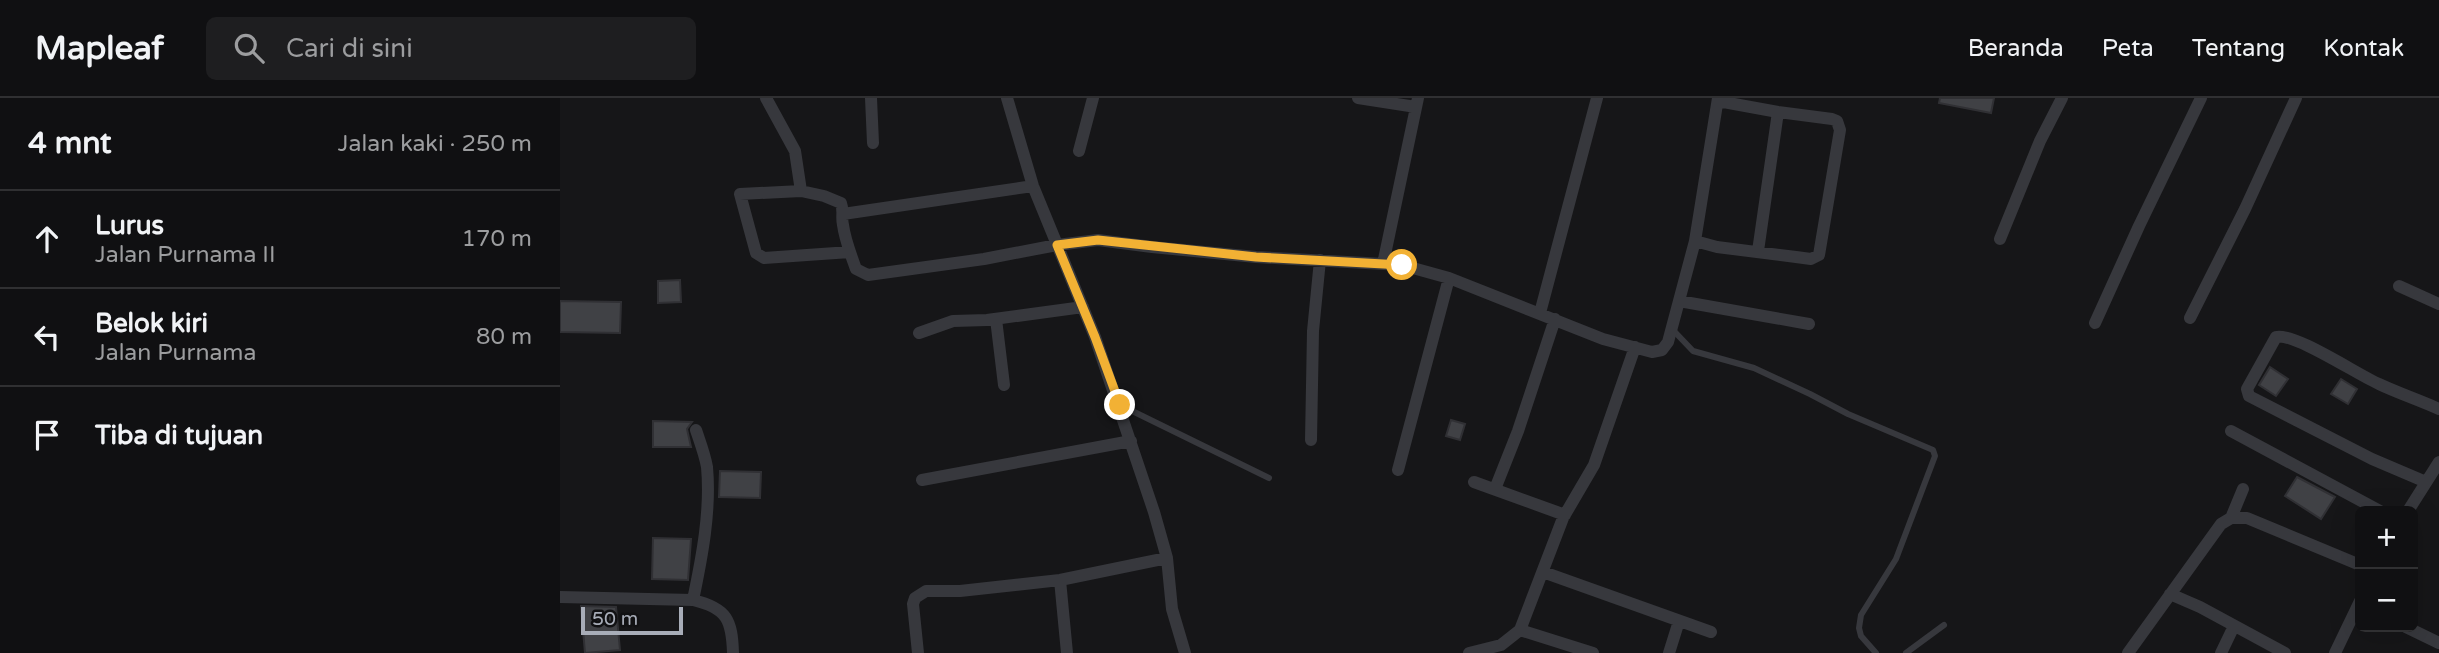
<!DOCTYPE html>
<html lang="id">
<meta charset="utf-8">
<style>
:root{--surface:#101012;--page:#1e1e20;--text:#f1f3f6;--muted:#9c9d9f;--line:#303032}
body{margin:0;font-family:"Varela Round",sans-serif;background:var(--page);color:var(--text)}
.controls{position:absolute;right:21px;bottom:21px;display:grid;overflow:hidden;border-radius:10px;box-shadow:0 7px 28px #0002}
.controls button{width:63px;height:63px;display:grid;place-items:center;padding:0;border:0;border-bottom:2px solid var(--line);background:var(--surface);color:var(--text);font:35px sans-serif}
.scale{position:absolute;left:21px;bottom:18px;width:102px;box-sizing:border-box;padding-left:7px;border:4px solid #a8adb8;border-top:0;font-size:19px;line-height:24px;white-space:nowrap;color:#a8adb8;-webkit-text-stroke:5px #111113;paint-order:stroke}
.stop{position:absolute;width:21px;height:21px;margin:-16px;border:5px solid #f2b134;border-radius:50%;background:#fff}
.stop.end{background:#f2b134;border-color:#fff;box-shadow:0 2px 7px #0008}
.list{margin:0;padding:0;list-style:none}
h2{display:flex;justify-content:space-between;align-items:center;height:91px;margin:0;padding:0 28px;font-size:30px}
h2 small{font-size:23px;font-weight:400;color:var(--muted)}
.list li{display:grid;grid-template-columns:46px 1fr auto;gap:21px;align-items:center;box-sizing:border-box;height:98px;padding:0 28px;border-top:2px solid var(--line)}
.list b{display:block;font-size:26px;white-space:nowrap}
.list p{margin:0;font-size:23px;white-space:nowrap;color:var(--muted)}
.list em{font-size:23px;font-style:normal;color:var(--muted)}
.icon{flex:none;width:38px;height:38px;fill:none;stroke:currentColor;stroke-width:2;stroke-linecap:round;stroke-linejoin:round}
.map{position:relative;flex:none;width:1879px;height:555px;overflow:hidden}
header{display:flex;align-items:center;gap:42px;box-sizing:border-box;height:98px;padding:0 35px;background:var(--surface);border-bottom:2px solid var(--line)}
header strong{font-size:33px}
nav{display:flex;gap:38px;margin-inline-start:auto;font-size:24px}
.search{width:490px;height:63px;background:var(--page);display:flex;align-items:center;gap:18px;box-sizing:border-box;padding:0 24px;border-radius:10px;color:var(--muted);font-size:26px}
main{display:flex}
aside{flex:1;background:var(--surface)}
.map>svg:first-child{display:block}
.building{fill:#404145;stroke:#303034;stroke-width:2}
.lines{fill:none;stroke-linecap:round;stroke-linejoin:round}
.lane{stroke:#37383d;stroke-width:6}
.street{stroke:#37383d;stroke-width:12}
.route{stroke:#f2b134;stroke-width:9}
</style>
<header>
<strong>Mapleaf</strong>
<div class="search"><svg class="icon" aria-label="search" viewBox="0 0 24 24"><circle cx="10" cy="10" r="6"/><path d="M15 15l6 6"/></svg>Cari di sini</div>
<nav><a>Beranda</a><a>Peta</a><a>Tentang</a><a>Kontak</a></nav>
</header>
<main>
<aside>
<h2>4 mnt<small>Jalan kaki · 250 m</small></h2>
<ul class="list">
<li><svg class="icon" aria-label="ahead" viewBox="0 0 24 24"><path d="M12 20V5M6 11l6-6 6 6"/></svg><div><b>Lurus</b><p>Jalan Purnama II</p></div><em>170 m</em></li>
<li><svg class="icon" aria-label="left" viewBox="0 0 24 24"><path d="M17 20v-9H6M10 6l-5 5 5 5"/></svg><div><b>Belok kiri</b><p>Jalan Purnama</p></div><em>80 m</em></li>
<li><svg class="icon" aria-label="arrive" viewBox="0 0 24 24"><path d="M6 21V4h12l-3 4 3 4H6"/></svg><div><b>Tiba di tujuan</b></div></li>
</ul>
</aside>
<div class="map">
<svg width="1879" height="555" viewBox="0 0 1879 555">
<rect width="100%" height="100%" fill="#161618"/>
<path class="building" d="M1380 0H1434L1431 15 1379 5Z
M120 182 121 204 98 205V183Z
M0 203 61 204 60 235 0 234Z
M1710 269 1728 281 1716 298 1699 287Z
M1781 281 1797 291 1788 306 1771 296Z
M891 322 905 326 900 342 886 338Z
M93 323 132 324 127 331 131 349H93Z
M160 373 201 374 200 400 159 399Z
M1737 379 1775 399 1761 421 1725 398Z
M93 440 131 441 128 482 92 481Z
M21 508 56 509 60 552 25 555Z"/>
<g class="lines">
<path class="lane" d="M1112 231 1133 253 1194 270 1250 296 1288 316 1373 352 1375 358 1336 461 1301 517 1299 530 1301 538 1316 555
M560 307 709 380
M1346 555 1384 527"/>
<path class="street" d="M206 0 235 53 241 93 264 98 281 105C284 113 281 119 283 127 285 142 291 157 296 171L308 177 424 161 497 147 538 142 592 149 696 159 842 167 889 180 1043 241 1092 254 1102 252 1108 244 1135 143 1158 0
M311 0 313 45
M447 0 473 88 535 239 594 414 607 460 612 511 625 555
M798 0 856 9
M519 53 533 0
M241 93 180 96 196 155 204 160 290 154
M283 116 473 88
M1440 141 1480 43 1502 0
M1135 143 1157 149 1236 159 1251 161 1259 157 1280 32 1277 23 1272 21 1218 14 1158 3
M1198 153 1218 14
M823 166 858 0
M1839 188 1879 206
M1119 203 1249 226
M980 215 1037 0
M1630 220 1685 111 1736 0
M436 221 444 287
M1535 225 1579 128 1641 0
M359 235 393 223 427 222 523 209
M1671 333 1820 413
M751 342 753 233 760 162
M838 372 889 180
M362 382 571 343
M914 384 1005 417
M1866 384 1812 361 1689 298 1687 291 1716 239C1734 234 1798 277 1819 286 1838 295 1859 302 1879 311
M935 391 958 333 995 221
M1848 413 1879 364
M1671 420 1683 391
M983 474 1151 534
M500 482 507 555
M1610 496 1640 509 1725 555
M0 499 133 502C167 510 172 522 173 555
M133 502C142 459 151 413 147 369 145 357 140 344 136 332
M1846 529 1879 545
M358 555 353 506 355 500 366 493H400L500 482 607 460
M909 555 941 547 960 532
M1033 555 960 532 1003 420 1034 367 1075 249
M1109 555 1119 523
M1568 555 1661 426 1671 420H1687L1800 467
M1661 555 1674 528
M1775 555 1800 503"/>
</g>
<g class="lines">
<path class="route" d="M560 307 535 239 497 147 538 142 696 159 842 167"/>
</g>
</svg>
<div class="controls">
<button>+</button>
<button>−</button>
</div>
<div class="scale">50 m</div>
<div class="stop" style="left:842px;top:167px"></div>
<div class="stop end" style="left:560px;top:307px"></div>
</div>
</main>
